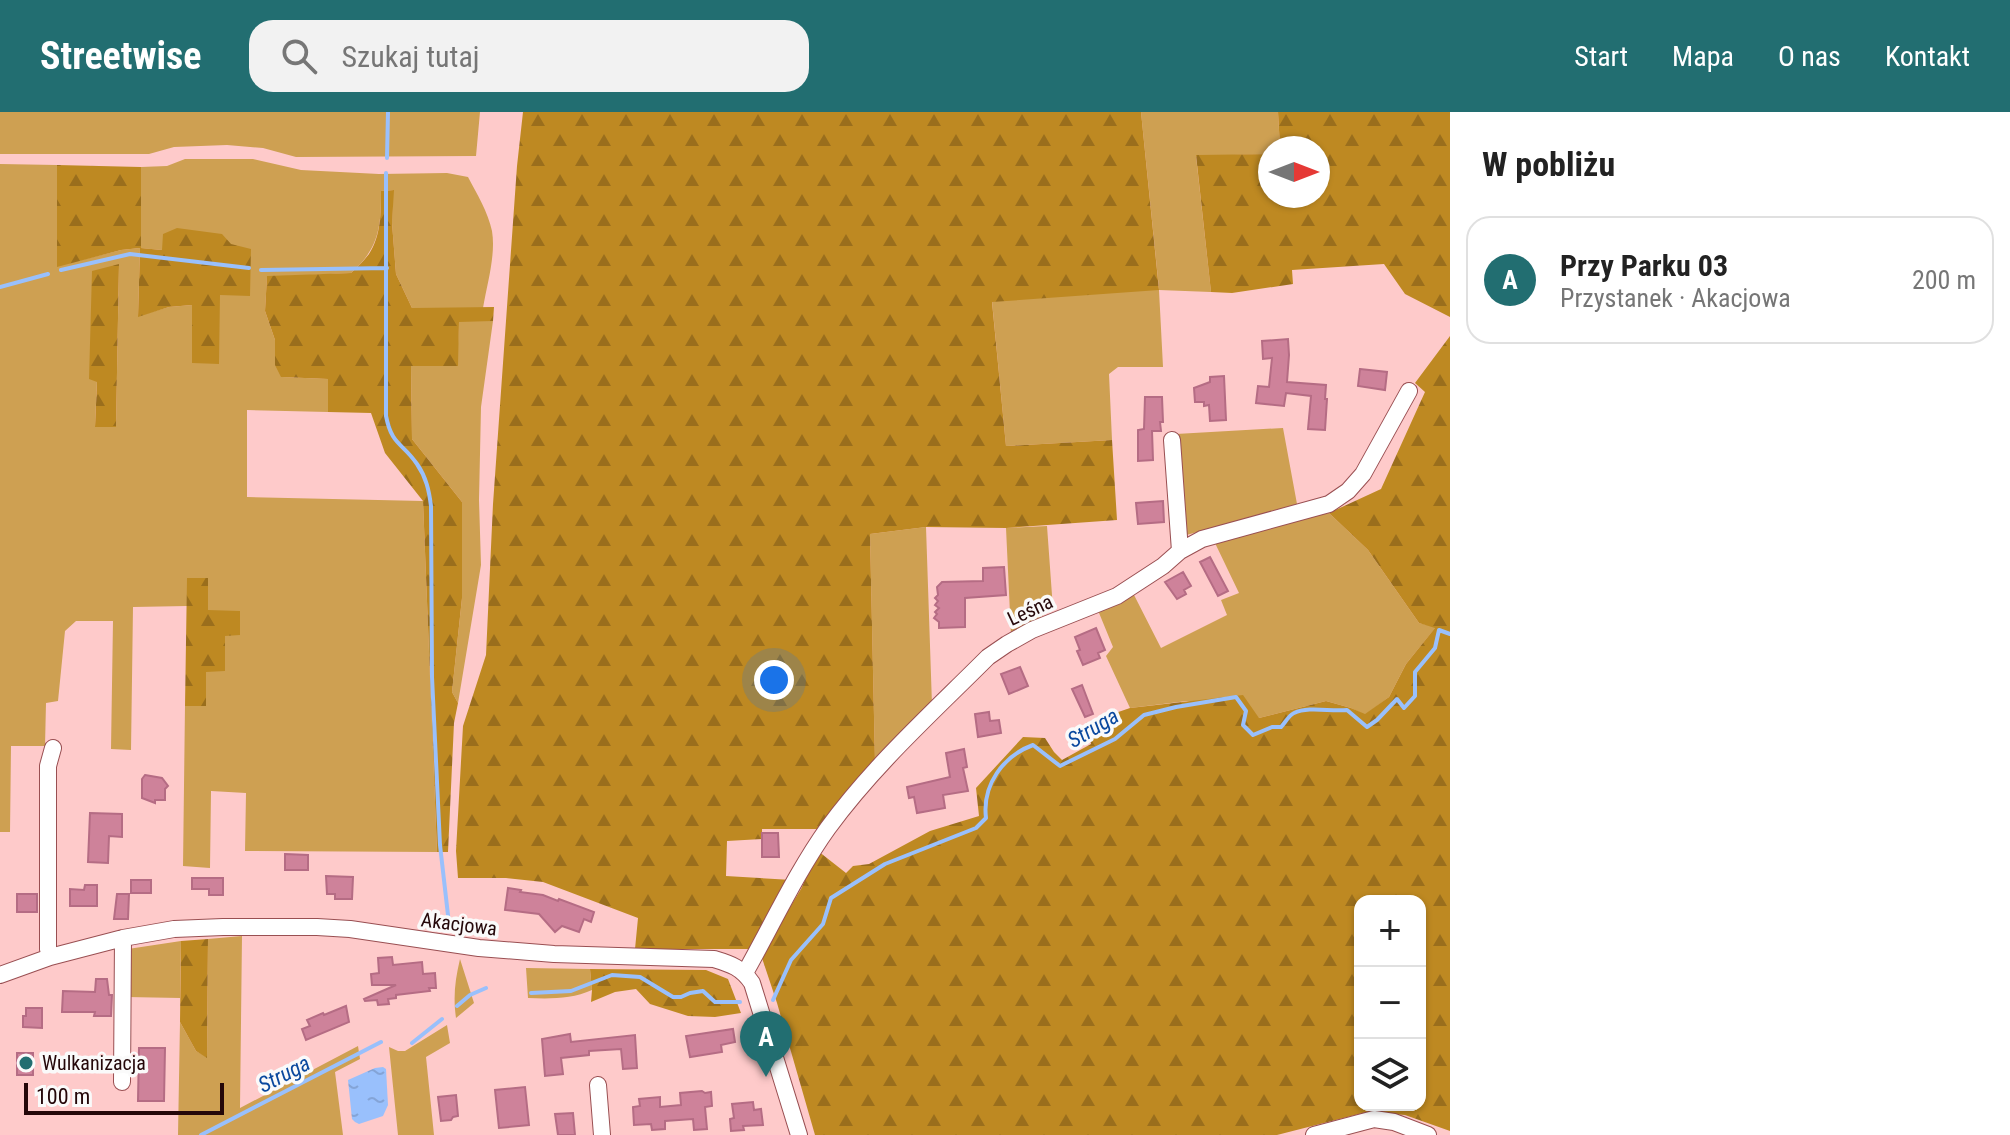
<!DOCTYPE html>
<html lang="pl">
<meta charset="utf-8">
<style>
:root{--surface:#fff;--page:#f2f2f2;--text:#222;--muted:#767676;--line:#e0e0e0;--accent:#226e71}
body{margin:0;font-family:"Roboto Condensed",sans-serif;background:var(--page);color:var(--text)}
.controls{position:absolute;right:24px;bottom:24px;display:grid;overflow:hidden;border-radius:16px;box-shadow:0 2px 6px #0004}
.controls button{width:72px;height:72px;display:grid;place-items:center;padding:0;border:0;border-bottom:2px solid var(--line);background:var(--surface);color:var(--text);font:40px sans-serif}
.compass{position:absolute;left:1258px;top:24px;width:72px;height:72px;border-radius:50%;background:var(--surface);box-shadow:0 2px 6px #0004;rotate:90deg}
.scale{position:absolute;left:24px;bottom:20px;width:200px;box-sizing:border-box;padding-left:8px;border:4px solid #240709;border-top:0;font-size:22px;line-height:28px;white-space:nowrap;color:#240709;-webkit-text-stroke:6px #fafafa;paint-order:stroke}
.you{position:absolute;left:774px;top:568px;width:28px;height:28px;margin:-20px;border:6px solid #fff;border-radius:50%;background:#1a73e8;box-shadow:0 0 0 12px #1a73e833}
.badge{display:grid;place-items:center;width:52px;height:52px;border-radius:50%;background:var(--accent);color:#fff;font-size:26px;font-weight:700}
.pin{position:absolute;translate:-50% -66px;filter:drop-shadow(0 2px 4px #0008)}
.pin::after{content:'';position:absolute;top:42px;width:28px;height:24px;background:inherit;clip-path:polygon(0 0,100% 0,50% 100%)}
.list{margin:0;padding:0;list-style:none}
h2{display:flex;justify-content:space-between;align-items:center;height:104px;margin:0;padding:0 32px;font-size:34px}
h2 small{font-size:26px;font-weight:400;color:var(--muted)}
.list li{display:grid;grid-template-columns:52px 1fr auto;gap:24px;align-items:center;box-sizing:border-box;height:128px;margin:0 16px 16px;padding:0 16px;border:2px solid var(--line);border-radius:24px}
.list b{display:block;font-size:30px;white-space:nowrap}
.list p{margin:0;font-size:26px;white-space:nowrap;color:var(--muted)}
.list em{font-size:26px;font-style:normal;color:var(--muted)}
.icon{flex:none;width:44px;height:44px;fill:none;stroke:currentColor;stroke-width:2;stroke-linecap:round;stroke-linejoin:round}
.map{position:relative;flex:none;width:1450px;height:1023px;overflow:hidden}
header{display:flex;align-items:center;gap:48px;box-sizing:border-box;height:112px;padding:0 40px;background:var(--accent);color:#fff}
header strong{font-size:38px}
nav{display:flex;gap:44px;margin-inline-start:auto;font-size:28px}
.search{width:560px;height:72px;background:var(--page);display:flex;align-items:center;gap:20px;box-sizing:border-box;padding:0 28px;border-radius:24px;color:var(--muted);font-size:30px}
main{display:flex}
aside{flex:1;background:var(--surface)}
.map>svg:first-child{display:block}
.green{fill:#cea052;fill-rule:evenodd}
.forest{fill:url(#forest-firs);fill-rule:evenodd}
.water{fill:url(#water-ripples)}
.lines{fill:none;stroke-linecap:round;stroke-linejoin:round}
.stream{stroke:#99c0fc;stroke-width:4}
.building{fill:#ce829a;stroke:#b56c84;stroke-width:2}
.minor-casing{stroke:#994f52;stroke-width:18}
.minor{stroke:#fff;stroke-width:16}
.poi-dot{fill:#226e71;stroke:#fafafa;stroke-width:3}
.labels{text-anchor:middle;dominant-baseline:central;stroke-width:7;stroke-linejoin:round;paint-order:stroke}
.street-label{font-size:20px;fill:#240709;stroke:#fafafa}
.poi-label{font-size:20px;fill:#240709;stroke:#fafafa;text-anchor:start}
.water-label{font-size:22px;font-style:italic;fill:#0a489e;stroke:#fafafa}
</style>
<header>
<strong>Streetwise</strong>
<div class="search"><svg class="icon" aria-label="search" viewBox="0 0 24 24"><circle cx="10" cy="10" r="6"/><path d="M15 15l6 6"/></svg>Szukaj tutaj</div>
<nav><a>Start</a><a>Mapa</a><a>O nas</a><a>Kontakt</a></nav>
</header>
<main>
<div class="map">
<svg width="1450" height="1023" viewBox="0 0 1450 1023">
<defs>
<pattern id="forest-firs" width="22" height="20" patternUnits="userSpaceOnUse" patternTransform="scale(2)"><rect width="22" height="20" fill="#be8922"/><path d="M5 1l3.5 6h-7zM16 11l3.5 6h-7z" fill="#9a6e1c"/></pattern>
<pattern id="water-ripples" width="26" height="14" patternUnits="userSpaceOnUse" patternTransform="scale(2)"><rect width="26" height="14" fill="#99c0fc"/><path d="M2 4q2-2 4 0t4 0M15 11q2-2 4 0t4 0" fill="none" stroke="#84a4d7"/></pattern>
</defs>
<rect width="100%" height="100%" fill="#fecaca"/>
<path class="green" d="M0 0H480L476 44 296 45 263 36 227 33 174 35 149 42H0Z
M1141 0H1278L1280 36H1270V42L1196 44 1211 180 1159 178 1163 255H1118L1109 262 1112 328 1006 334 992 189 1159 177Z
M185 47H253L301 58 379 62 447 61 468 65C477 82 488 100 492 119 496 143 487 172 483 196H412L396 162 392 111 393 78 381 79C381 100 381 124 368 142 364 149 357 155 351 161L267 165 265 199 275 228 276 253 282 265 328 267V300L247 298V385L423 389 437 740 245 739 246 681 211 679 210 756 183 754 185 594H206V559L225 523H240L208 499 207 466H187V494L133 495 131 638 111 637 113 509H76L65 519 58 589 46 591 45 634H11L10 720H0V52L57 53V154L121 138 140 136 141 55 167 54ZM140 136 162 138 220 182 192 250V193L169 195 138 204ZM119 152 116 315 95 314 97 269Z
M459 209H493L481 295 479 388 481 453 458 591 452 580 462 486V390L412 327 411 254H457Z
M1283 316 1297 392 1183 424 1176 322Z
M1329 401 1368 438 1419 511 1436 515 1406 552 1389 585 1365 603 1351 596 1326 589 1259 606 1187 589 1130 596 1106 544 1113 535 1097 496 1133 481 1161 536 1227 503 1221 488 1239 481 1215 431 1261 415Z
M1047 414 1053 497 1011 523 1006 416Z
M926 415 932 593 875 650 870 422Z
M242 824 240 996 358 934 360 947 335 960 343 1023H178L180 910 196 939 207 945 208 827Z
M181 829 180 886 127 885 128 837Z
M460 847 474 891 456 906C453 885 455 868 460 847Z
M526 856 590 857 592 878C572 887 550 887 528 886Z
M447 913 450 931 426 945 434 1023H398L389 935 398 939H405Z"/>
<path class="forest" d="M523 0H1141L1159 178 992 190 1006 334 1112 328 1117 408 1006 416 926 415 870 422 875 650 823 717H762V727L727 729 726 764 792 768 750 837H635L638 806 543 770 506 766H458L456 739 463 614 486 543 493 392 517 54Z
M1278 0H1450V205L1405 182 1384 152 1292 158 1293 172 1232 181 1211 180 1196 43 1270 42V84H1318V36H1280Z
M57 53 141 55V136L162 138 163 122 177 116 222 122 231 132 251 137 250 184 220 183 219 252 192 251V193L169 195 138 205 140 136 121 138 57 155Z
M394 78 392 111 396 162 412 196 494 195 493 209 459 210 458 254H411L412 327 462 390V486L452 580 458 591 454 611 448 740H437L423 389 385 341 371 301 328 300V267L281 265 275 253V228L265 199 267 164 351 161C357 155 364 149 369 142 381 124 381 100 381 79Z
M119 152 116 315H95L97 270 89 267 92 159Z
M1450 224V1019L1405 1003 1367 1000 1277 1023H815L777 891 761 843 801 777 818 739 846 761 853 754 869 752 930 719 979 704 976 676 1023 625 1045 626 1054 640 1062 648 1091 632 1086 611 1130 596 1243 583 1259 606 1326 589 1351 596 1365 602 1389 585 1406 552 1435 516 1419 511 1368 438 1329 401 1381 377 1425 280 1415 271ZM1360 789H1420V993H1360Z
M187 466H208V498L240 499V523L225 524V559L206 560V594H185Z
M208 827 207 946 196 939 180 910 181 829Z
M590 857 706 858 728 867 741 901 715 905 688 904 650 892 636 877 615 880 591 890 592 878Z"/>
<path class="water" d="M383 955 386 957 388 993 383 1004 359 1012 355 1010 352 1007 348 968 375 956Z"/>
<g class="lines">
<path class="stream" d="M387 46 388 0
M386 61V304C392 334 402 330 417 352 426 365 429 378 431 394L432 565 440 733 449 812
M61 158 130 142 249 156
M261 158 387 156
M0 175 48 162
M531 881 571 879 612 863 640 865 673 885H681L690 881 703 879 715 890H740
M773 888 791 848 823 812 831 786 885 752 976 716 986 706C982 673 1003 644 1033 633L1060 654 1115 627 1144 603 1176 595 1236 585 1246 599 1243 613 1253 623 1272 615H1281C1285 611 1289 603 1294 601 1309 594 1331 600 1347 598L1367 615 1377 608 1397 587 1404 596 1415 584V560L1435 536 1439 518 1450 522
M457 894 470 883 486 876
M412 931 442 907
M201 1023 381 930"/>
</g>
<path class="building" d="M1288 227 1289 243 1287 270 1326 273 1325 287H1327L1325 318 1308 317 1311 284 1286 281 1284 294 1256 291 1258 274 1269 275 1272 246 1263 247 1262 229Z
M1360 257 1387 260 1385 278 1358 274Z
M1224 264 1226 308 1210 309 1209 293 1204 294V290H1195L1194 276 1210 270V265Z
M1145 285H1162L1163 310H1160L1161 319H1152L1153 348 1138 349V318L1144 317Z
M1163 389 1164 410 1138 412 1136 391Z
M1210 445 1228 479 1218 484 1200 450Z
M1004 455 1006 483 965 486V515L939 516V510L934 506 937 502 935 500 939 496 935 493 938 489 935 486 938 483 937 475 942 470 983 469V456Z
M1183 460 1191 474 1184 478 1186 482 1177 487 1165 470Z
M1096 516 1105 538 1098 541 1100 546 1083 553 1077 539 1080 538 1075 525Z
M1020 555 1028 574 1009 582 1001 562Z
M1082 573 1093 602 1085 605 1072 577Z
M989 600 990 609 999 608 1001 621 978 625 975 602Z
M964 637 967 655 963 656 968 679 943 683 945 696 917 701 914 685 909 686 907 675 950 665 946 641Z
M145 663 162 666 168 674 165 677V688H155V691L142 686V667Z
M90 701 122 702V725L109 724 108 751 88 750Z
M762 721H778L779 745H762Z
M285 742 308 743V758H285Z
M326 764 353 765 352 787H335V782H327Z
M192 766H223V783H209V777H192Z
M131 768H151V781H131Z
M85 773H97V794H70V777L84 778Z
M508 776 521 778 520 780 543 783 558 789 559 787 594 800 591 810 584 807 579 820 562 814 555 820 539 802 505 798Z
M17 782H37V800H17Z
M117 782H129L128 807H114Z
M392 845 393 853 422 850 423 862 435 861 436 876H429L430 879 396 883V886L388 887 389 892 378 893 377 888 365 889 364 887 396 873H372L371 862 379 861 378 846Z
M96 867H107L109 883H112L111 904H94L95 900H62L63 879 95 880Z
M346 894 349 910 306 928 302 917 310 914 307 908 323 901 324 903Z
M26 896H42V916L23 915V904H26Z
M733 917 735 930 721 933 722 940 690 945 686 924Z
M570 922 571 930 635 923 637 956 623 957 621 937 589 939V943L561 946 563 962 545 964 542 927Z
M139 936H165L164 989H138Z
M17 941H33V963H17Z
M525 975 529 1013 499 1016 495 978Z
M702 979 705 981 711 980 712 994 705 995 707 1017 694 1018 693 1007 665 1009V1017L652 1018 651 1012 634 1013 633 995 640 994 639 987 660 985V995L681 993 680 981Z
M456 983 458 1004 453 1005 451 1008 441 1009 438 985Z
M753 990 754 998 761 997 763 1013 743 1014 744 1018 731 1019 730 1007 734 1006 732 992Z
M573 1001 575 1023H558L555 1002Z"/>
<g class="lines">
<defs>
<path id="minor" d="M1172 328 1180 439
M50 845 48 837V654L53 636
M745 861C771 815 797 759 828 716 874 653 933 600 988 545L1007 532 1032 518 1117 484 1163 454 1180 439 1202 427 1329 392 1348 379 1363 362 1409 279
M0 863 50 845 123 826 174 817 223 815H317L350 817 479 836 554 842 714 847C731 852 742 856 752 871L799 1023
M122 970 123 826
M598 973 602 1023
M1314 1023 1374 1007 1394 1010 1428 1023"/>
</defs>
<use href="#minor" class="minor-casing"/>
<use href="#minor" class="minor"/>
</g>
<circle class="poi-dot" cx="26" cy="951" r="8"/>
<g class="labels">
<g class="street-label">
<text transform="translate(1030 498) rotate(-25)">Leśna</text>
<text transform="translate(459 812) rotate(7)">Akacjowa</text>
</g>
<g class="poi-label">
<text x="42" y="951">Wulkanizacja</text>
</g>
<g class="water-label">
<text transform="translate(1093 616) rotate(-31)">Struga</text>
<text transform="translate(284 962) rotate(-27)">Struga</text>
</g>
</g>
</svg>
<div class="controls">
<button>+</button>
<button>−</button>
<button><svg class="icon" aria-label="layers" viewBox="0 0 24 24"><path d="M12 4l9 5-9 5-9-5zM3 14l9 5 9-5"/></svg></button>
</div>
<svg class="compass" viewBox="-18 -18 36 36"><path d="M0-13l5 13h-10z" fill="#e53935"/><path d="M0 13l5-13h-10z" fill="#767676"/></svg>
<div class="scale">100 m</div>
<div class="you"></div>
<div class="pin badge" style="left:766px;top:965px">A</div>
</div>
<aside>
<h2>W pobliżu<small></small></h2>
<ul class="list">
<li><span class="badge">A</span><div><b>Przy Parku 03</b><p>Przystanek · Akacjowa</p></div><em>200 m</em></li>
</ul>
</aside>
</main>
